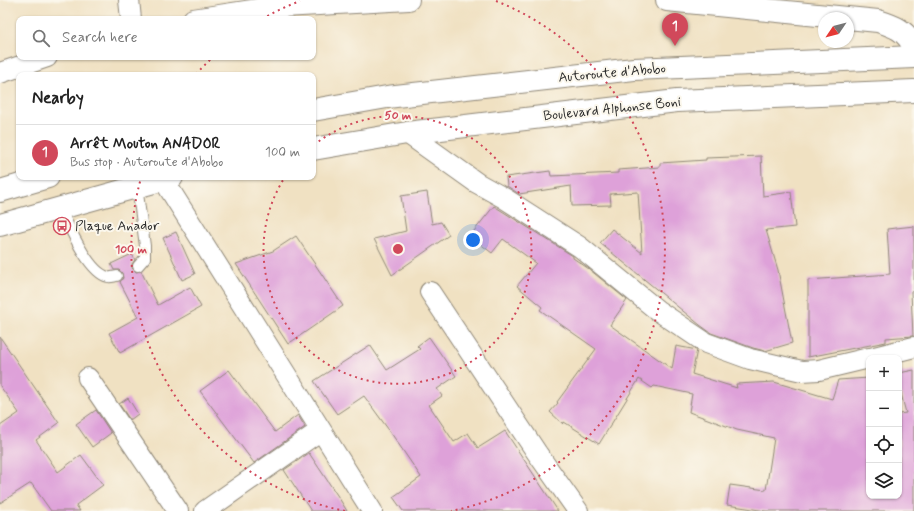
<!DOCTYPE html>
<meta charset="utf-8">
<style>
:root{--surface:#fff;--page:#f2f2f2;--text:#222;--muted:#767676;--line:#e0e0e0;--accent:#d1495b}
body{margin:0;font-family:Mynerve,sans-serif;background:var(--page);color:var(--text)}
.controls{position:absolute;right:12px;bottom:12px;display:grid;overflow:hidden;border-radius:8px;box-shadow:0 1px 3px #0004}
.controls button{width:36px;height:36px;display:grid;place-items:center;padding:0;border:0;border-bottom:1px solid var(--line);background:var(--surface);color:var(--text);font:20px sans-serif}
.compass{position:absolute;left:818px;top:12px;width:36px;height:36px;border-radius:50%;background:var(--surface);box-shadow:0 1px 3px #0004;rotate:235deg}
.you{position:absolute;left:473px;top:240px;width:14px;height:14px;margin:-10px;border:3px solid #fff;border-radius:50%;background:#1a73e8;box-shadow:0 0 0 6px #1a73e833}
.badge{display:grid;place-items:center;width:26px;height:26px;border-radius:50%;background:var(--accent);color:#fff;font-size:13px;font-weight:700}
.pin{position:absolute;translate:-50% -33px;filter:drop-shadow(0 1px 2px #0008)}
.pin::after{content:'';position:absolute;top:21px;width:14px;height:12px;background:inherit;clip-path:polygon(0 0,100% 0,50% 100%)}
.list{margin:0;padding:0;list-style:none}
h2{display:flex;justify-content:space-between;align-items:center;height:52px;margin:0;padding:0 16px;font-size:17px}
h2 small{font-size:13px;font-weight:400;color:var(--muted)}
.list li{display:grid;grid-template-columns:26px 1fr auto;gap:12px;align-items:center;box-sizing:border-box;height:56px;padding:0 16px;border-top:1px solid var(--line)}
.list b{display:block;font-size:15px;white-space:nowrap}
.list p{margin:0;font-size:13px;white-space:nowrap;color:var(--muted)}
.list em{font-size:13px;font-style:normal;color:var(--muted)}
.icon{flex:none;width:22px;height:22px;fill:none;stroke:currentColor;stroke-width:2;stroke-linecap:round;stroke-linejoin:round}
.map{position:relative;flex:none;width:914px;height:511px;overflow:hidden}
.search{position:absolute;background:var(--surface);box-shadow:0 1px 3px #0004;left:16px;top:16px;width:300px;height:44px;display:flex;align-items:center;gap:10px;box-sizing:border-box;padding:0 14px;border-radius:8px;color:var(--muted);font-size:15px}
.panel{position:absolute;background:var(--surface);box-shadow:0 1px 3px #0004;left:16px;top:72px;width:300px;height:108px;border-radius:8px}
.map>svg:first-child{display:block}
.building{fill:#dea1d9}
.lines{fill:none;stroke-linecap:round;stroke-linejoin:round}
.lane-casing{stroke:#8e8676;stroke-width:12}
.street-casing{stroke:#8e8676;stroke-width:22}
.secondary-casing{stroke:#8e8676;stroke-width:24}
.primary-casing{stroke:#8e8676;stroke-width:24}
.lane{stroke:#fff;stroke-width:10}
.street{stroke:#fff;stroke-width:20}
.secondary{stroke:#fff;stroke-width:22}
.primary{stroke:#fff;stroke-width:22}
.ring{fill:none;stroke:#d1495b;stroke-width:2;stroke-dasharray:2 4}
.labels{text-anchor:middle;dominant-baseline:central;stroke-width:4;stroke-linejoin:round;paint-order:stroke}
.street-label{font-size:14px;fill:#2b2b2b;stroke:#fbf7ec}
.poi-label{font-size:14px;fill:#2b2b2b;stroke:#fbf7ec;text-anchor:start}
.centre{fill:#d1495b;stroke:#fbf7ec;stroke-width:2}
.ring-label{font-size:12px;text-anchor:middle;font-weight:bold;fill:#d1495b;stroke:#fbf7ec;stroke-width:4;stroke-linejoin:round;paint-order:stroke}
</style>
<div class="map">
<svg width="914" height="511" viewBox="0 0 914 511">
<rect width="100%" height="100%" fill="#fbf7ec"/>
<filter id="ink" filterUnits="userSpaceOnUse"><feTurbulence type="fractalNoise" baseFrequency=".025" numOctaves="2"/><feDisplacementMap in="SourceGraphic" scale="8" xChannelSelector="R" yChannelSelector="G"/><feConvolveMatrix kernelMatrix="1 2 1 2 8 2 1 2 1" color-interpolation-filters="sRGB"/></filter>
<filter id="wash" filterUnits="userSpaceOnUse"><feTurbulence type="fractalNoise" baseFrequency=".012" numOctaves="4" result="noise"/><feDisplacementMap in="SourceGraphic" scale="16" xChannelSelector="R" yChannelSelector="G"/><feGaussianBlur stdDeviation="0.9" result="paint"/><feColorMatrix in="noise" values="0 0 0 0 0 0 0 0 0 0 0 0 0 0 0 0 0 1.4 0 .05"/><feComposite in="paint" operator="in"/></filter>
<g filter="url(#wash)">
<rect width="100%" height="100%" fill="#f0e1c2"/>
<g id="blocks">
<path class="building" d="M761 156 763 196 791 192 795 227 766 230 778 270 792 343 765 351 753 348 711 333 700 325 600 243 612 229 642 253 638 192 610 194 611 205 572 206 571 186 519 194 507 186 506 177 550 171 551 176 618 173V170L660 167V163L706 160V158Z
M427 192 432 224 441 222 449 235 392 275 374 239 406 231 401 196Z
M494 206 573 256V258L589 269 627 300 610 325 672 369 676 346 697 350 692 374 737 388 736 384 774 382 832 399 838 380 869 378V496H899V414L906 413 899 386V373L914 370V511H766L727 505 730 485 766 490 774 438 737 430 689 412 692 394 654 386 652 388 639 379 599 444 564 422 563 424 550 412 558 403 557 402 596 349 540 310 542 307 517 286 536 263 503 239 492 253 470 236Z
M914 226V291L911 292 913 336 886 338V342L808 357V280L890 274 887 229Z
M176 232 195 274 182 280 163 238Z
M296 236 343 306 288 344 236 264 273 251Z
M132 254 135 260 132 264V268L136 272 141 271 158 305 190 287 201 307 120 353 109 333 138 317 120 282 123 278 122 273 119 270H114L111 264Z
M0 337 59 423 36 440 58 472 81 455 103 485 76 505 80 511H51L31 483 0 503V426L19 413 0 386Z
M429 337 456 376 437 389 442 396 429 405 454 442 468 433 478 448 505 431 558 511H403L393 497 421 477 391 433 364 396 337 414 314 381 370 345 387 370 420 349 417 346Z
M229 370 275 432 298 415 305 427 254 463 200 391Z
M128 398 138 414 130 420 119 404Z
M96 410 111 433 92 447 76 424Z
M309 453 339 498 347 511H311L284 470Z"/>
</g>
</g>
<g filter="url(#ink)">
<use href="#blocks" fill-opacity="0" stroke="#8e8676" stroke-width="1"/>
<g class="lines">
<defs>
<path id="lane" d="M137 186 145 246V258L138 266
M60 208C69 226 88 272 108 277 110 278 115 276 117 276"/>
<path id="street" d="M129 0 131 19
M193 19 265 8 409 0
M0 73 47 57
M407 133 477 183 504 198 580 247 657 310 706 343 750 359 802 371 819 370 869 358
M163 179 372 511
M430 292 537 453 578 511
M871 358 914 347
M88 378 178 511
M205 511 321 430"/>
<path id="secondary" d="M667 0 878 21C894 26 906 30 914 47"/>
<path id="primary" d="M313 110 387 97 634 69 914 57
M313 149 407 133 677 101 914 91
M0 191 48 177
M0 225 172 177"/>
</defs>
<use href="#lane" class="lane-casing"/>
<use href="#street" class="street-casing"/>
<use href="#secondary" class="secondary-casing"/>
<use href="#primary" class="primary-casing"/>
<use href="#lane" class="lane"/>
<use href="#street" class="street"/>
<use href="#secondary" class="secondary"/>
<use href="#primary" class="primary"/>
</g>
</g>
<g class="ring">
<path d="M314 145A134 134 0 1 1 285 177"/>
<path d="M345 511A267 267 0 0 1 141 178M196 74A267 267 0 0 1 211 59M262 19A267 267 0 0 1 300 1M496 1A267 267 0 0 1 451 511"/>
</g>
<defs>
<symbol id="bus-ring" viewBox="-11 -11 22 22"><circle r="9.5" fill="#fbf7ec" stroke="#d1495b" stroke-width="1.5"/><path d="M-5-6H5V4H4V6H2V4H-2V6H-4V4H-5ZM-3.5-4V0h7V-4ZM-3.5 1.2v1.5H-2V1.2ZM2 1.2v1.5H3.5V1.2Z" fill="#d1495b"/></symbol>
</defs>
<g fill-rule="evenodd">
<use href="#bus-ring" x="52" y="216" width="20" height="20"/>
</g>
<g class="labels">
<g class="street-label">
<text transform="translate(612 73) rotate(-5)">Autoroute d'Abobo</text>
<text transform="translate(612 109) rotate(-6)">Boulevard Alphonse Boni</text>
</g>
<g class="poi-label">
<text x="75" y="226">Plaque Anador</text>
</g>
</g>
<circle cx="398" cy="249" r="6" class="centre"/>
<g class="ring-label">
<text x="398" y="119">50 m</text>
<text x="131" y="253">100 m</text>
</g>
</svg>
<div class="controls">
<button>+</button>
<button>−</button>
<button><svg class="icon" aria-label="locate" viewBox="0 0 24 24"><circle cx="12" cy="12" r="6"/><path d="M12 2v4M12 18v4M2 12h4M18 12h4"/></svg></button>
<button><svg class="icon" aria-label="layers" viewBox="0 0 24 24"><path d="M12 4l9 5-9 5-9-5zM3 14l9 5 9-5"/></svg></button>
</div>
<svg class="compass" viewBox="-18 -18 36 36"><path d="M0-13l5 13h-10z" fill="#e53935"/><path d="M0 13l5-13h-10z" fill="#767676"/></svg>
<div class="you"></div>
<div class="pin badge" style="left:675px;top:46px">1</div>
<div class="search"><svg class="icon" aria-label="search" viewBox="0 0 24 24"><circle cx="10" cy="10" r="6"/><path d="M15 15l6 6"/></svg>Search here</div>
<section class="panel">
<h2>Nearby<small></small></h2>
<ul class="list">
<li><span class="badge">1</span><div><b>Arrêt Mouton ANADOR</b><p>Bus stop · Autoroute d'Abobo</p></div><em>100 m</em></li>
</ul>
</section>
</div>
